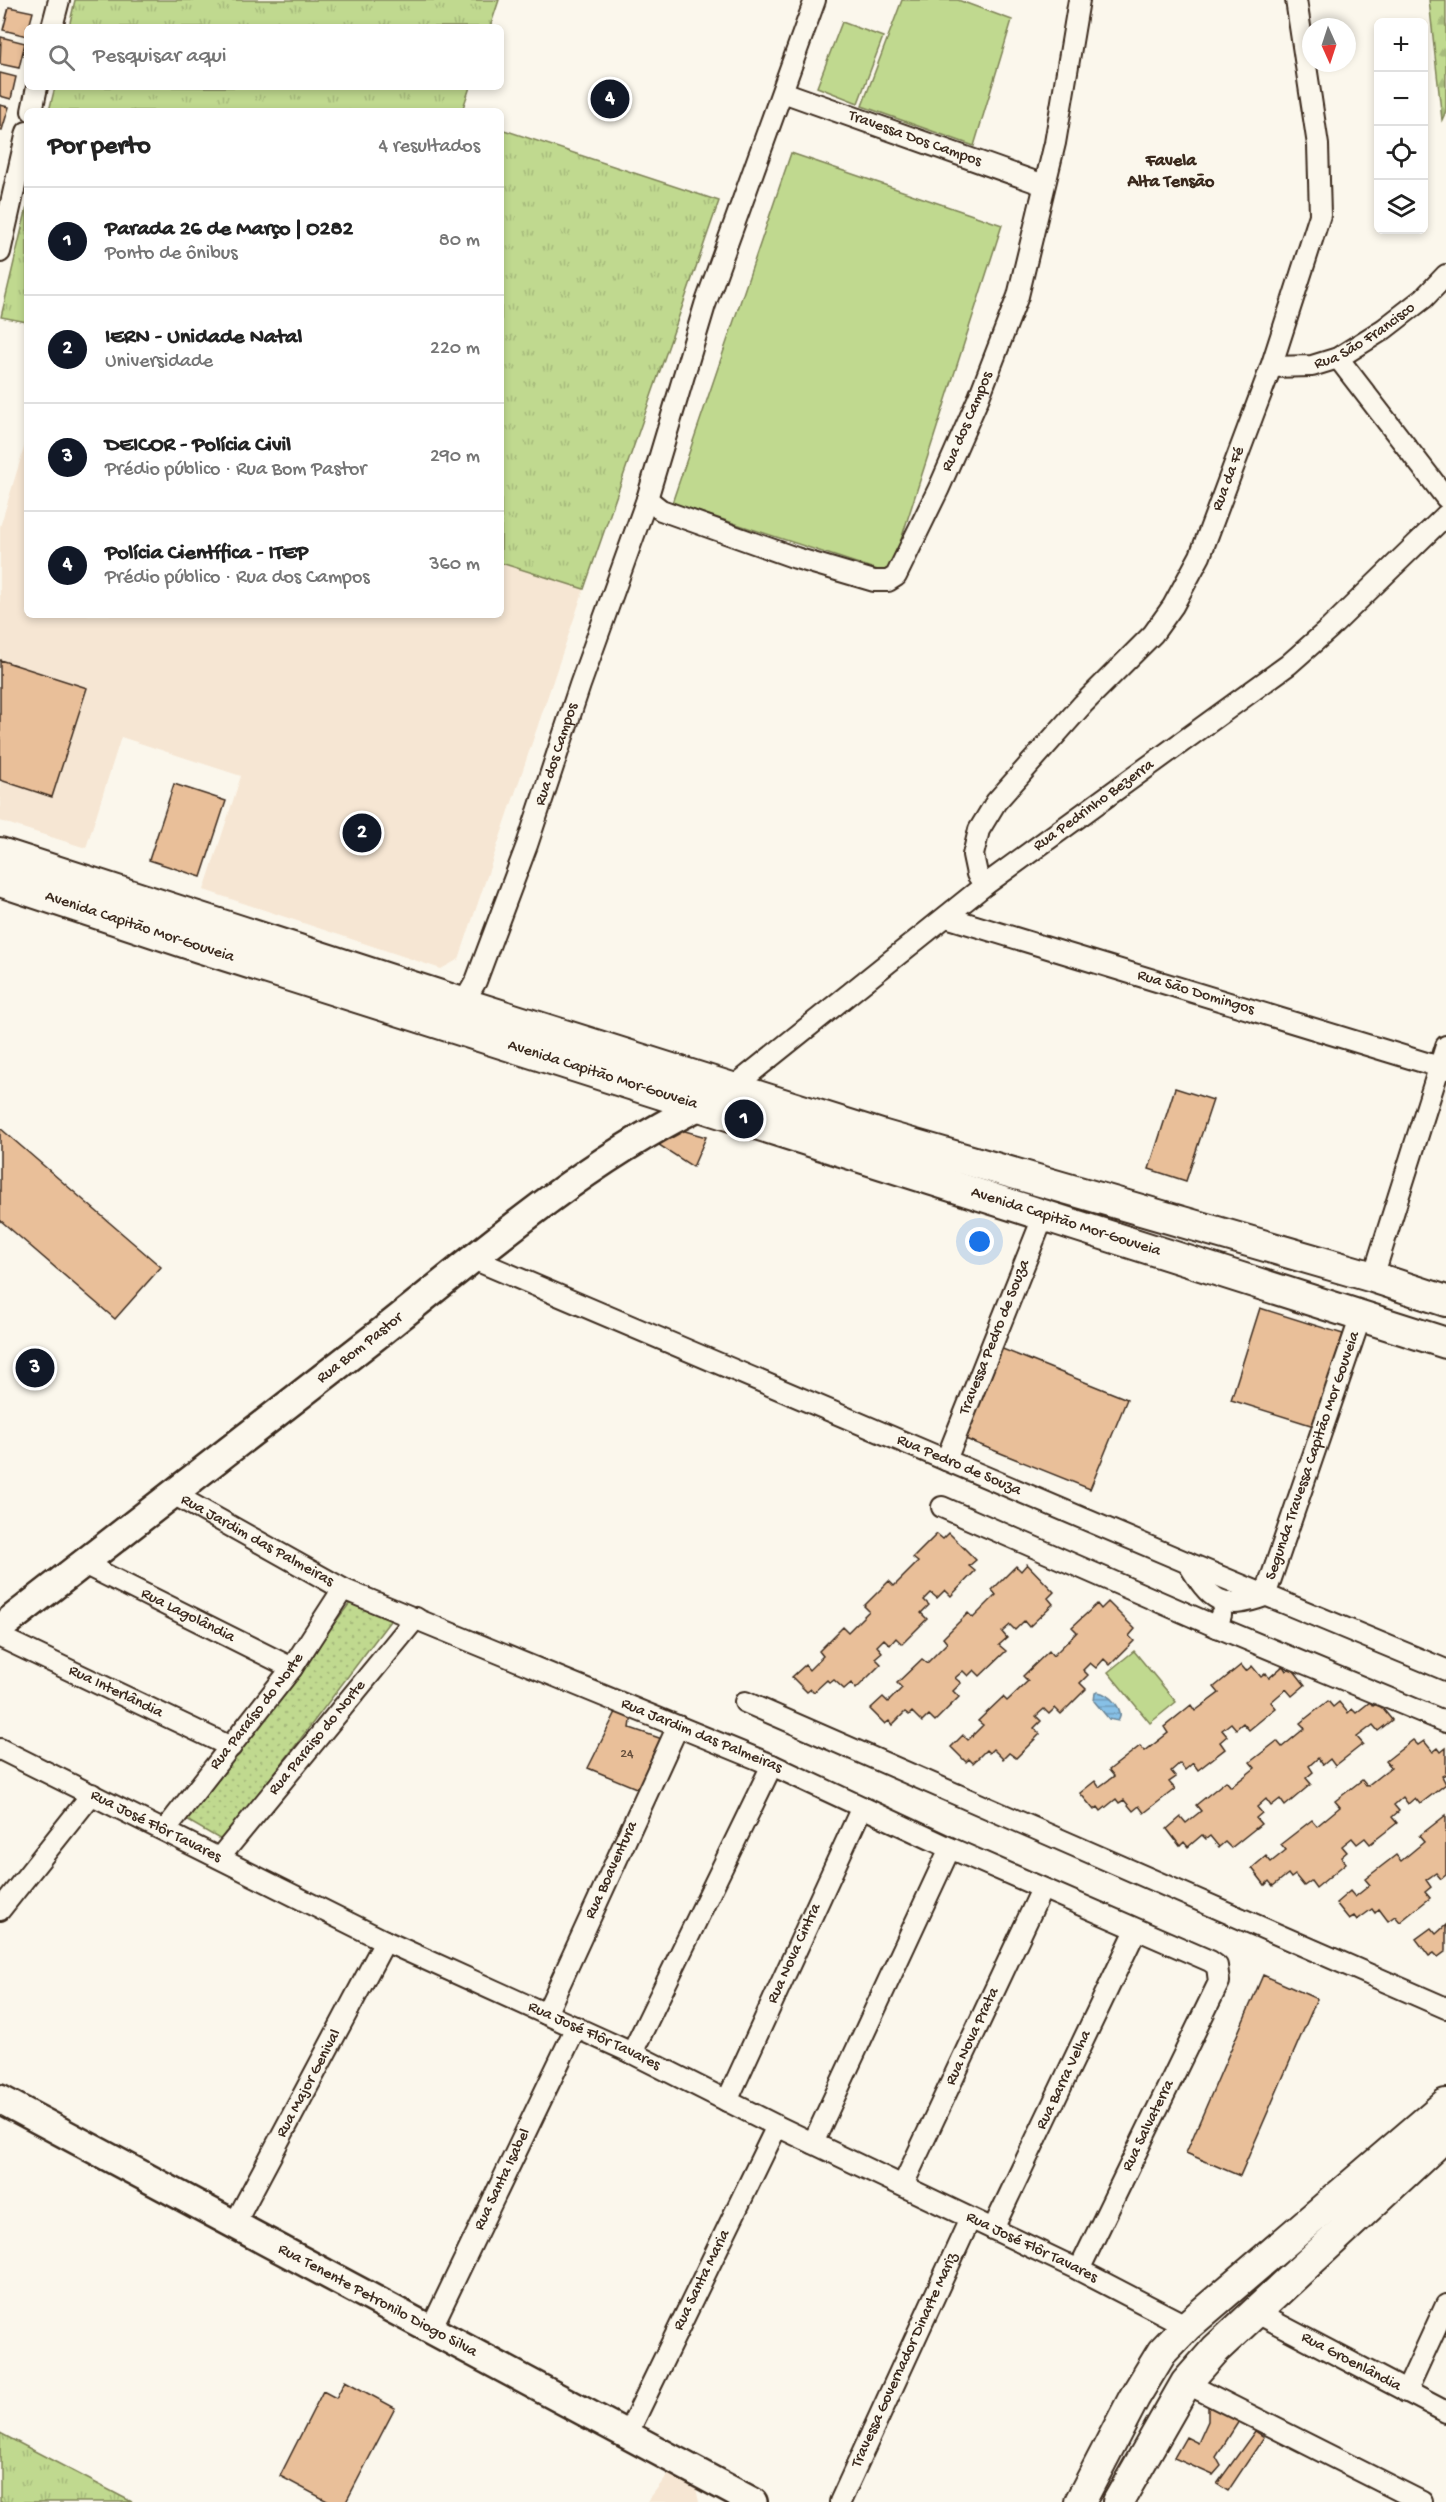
<!DOCTYPE html>
<html lang="pt">
<meta charset="utf-8">
<style>
:root{--surface:#fff;--page:#f6f6f6;--text:#222;--muted:#767676;--line:#e0e0e0;--accent:#111827}
body{margin:0;font-family:"Gochi Hand",sans-serif;background:var(--page);color:var(--text)}
.controls{position:absolute;right:18px;top:18px;display:grid;overflow:hidden;border-radius:9px;box-shadow:0 3px 9px #0003}
.controls button{width:54px;height:54px;display:grid;place-items:center;padding:0;border:0;border-bottom:2px solid var(--line);background:var(--surface);color:var(--text);font:30px sans-serif}
.compass{position:absolute;left:1302px;top:18px;width:54px;height:54px;border-radius:50%;background:var(--surface);box-shadow:0 3px 9px #0003;rotate:177deg}
.you{position:absolute;left:980px;top:1242px;width:21px;height:21px;margin:-15px;border:4px solid #fff;border-radius:50%;background:#1a73e8;box-shadow:0 0 0 9px #1a73e833}
.badge{display:grid;place-items:center;width:39px;height:39px;border-radius:50%;background:var(--accent);color:#fff;font-size:20px;font-weight:700}
.pin{position:absolute;translate:-50% -50%;border:3px solid #fff;box-shadow:0 2px 6px #0006}
.list{margin:0;padding:0;list-style:none}
h2{display:flex;justify-content:space-between;align-items:center;height:78px;margin:0;padding:0 24px;font-size:26px}
h2 small{font-size:20px;font-weight:400;color:var(--muted)}
.list li{display:grid;grid-template-columns:39px 1fr auto;gap:18px;align-items:center;box-sizing:border-box;height:108px;padding:0 24px;border-top:2px solid var(--line)}
.list b{display:block;font-size:22px;white-space:nowrap}
.list p{margin:0;font-size:20px;white-space:nowrap;color:var(--muted)}
.list em{font-size:20px;font-style:normal;color:var(--muted)}
.icon{flex:none;width:33px;height:33px;fill:none;stroke:currentColor;stroke-width:2;stroke-linecap:round;stroke-linejoin:round}
.map{position:relative;flex:none;width:1446px;height:2502px;overflow:hidden}
.search{position:absolute;background:var(--surface);box-shadow:0 3px 9px #0003;left:24px;top:24px;width:480px;height:66px;display:flex;align-items:center;gap:15px;box-sizing:border-box;padding:0 21px;border-radius:9px;color:var(--muted);font-size:22px}
.panel{position:absolute;background:var(--surface);box-shadow:0 3px 9px #0003;left:24px;top:108px;width:480px;height:510px;border-radius:9px}
.map>svg:first-child{display:block}
.built{fill:#f6e6d3}
.grass{fill:url(#grass-tufts);stroke:#7e8256;stroke-width:1.5}
.forest{fill:url(#forest-firs);stroke:#7e8256;stroke-width:1.5}
.park{fill:url(#park-dots);stroke:#7e8256;stroke-width:1.5}
.pitch{fill:#c0d98f;stroke:#7e8256;stroke-width:1.5}
.water{fill:url(#water-rules);stroke:#698496;stroke-width:1.5}
.building{fill:#e9bf99;stroke:#3b2a1e;stroke-width:1.5}
.lines{fill:none;stroke-linecap:round;stroke-linejoin:round}
.street-casing{stroke:#3b2a1e;stroke-width:24}
.secondary-casing{stroke:#3b2a1e;stroke-width:32}
.primary-casing{stroke:#3b2a1e;stroke-width:34}
.street{stroke:#fbf7ec;stroke-width:20}
.secondary{stroke:#fbf7ec;stroke-width:27}
.primary{stroke:#fbf7ec;stroke-width:30}
.labels{text-anchor:middle;dominant-baseline:central;stroke-width:6;stroke-linejoin:round;paint-order:stroke}
.number-label{font-size:14px;fill:#664f3d}
.street-label{font-size:16px;fill:#3b2a1e;stroke:#fbf7ec}
.neighbourhood-label{font-size:18px;font-weight:bold;fill:#3b2a1e;stroke:#fbf7ec}
</style>
<div class="map">
<svg width="1446" height="2502" viewBox="0 0 1446 2502">
<defs>
<pattern id="grass-tufts" width="24" height="20" patternUnits="userSpaceOnUse" patternTransform="scale(1.5)"><rect width="24" height="20" fill="#c0d98f"/><path d="M3 7l-1-3M5 7V3M7 7l1-3M15 17l-1-3M17 17v-4M19 17l1-3" fill="none" stroke="#a6ba7b"/></pattern>
<pattern id="forest-firs" width="22" height="20" patternUnits="userSpaceOnUse" patternTransform="scale(1.5)"><rect width="22" height="20" fill="#c0d98f"/><path d="M5 1l3.5 6h-7zM16 11l3.5 6h-7z" fill="#a6ba7b"/></pattern>
<pattern id="park-dots" width="8" height="8" patternUnits="userSpaceOnUse" patternTransform="scale(1.5)"><rect width="8" height="8" fill="#c0d98f"/><path d="M2 2h.1M6 6h.1" fill="none" stroke="#a6ba7b" stroke-width="1.8" stroke-linecap="round"/></pattern>
<pattern id="water-rules" width="6" height="5" patternUnits="userSpaceOnUse" patternTransform="scale(1.5)"><rect width="6" height="5" fill="#87c0e6"/><path d="M0 2.5h6" fill="none" stroke="#709cba"/></pattern>
</defs>
<rect width="100%" height="100%" fill="#fbf7ec"/>
<filter id="ink" filterUnits="userSpaceOnUse"><feTurbulence type="fractalNoise" baseFrequency=".0167" numOctaves="2"/><feDisplacementMap in="SourceGraphic" scale="12" xChannelSelector="R" yChannelSelector="G"/><feConvolveMatrix kernelMatrix="1 2 1 2 8 2 1 2 1" color-interpolation-filters="sRGB"/></filter>
<g filter="url(#ink)">
<path class="built" d="M27 438V615H501V563L584 589 459 959 441 969 204 890 241 776 121 737 86 848 0 821V527Z
M669 2473 696 2488 699 2502H647Z"/>
<path class="grass" d="M75 0H499L490 27H69Z
M55 87H470L462 111H49Z
M501 129 719 201 584 589 501 563Z
M27 207V322L1 317Z
M0 2433 132 2502H0Z"/>
<path class="forest" d="M1429 0H1446V111L1442 120Z"/>
<path class="park" d="M353 1599 393 1617 223 1841 185 1819Z"/>
<path class="pitch" d="M902 0H958L1012 20 974 146 862 106Z
M842 22 883 37 858 103 817 87Z
M791 153 1002 225 890 574 672 503Z
M1134 1651 1176 1702 1150 1723 1108 1672Z"/>
<path class="water" d="M1098 1692C1109 1694 1126 1710 1118 1721L1109 1719 1094 1701 1095 1693Z"/>
<path class="building" d="M9 7 33 12 29 27H27V36L3 30Z
M1 37 25 43 19 68 0 64Z
M0 73 16 77 11 99 0 96Z
M0 105 9 107 2 130H0Z
M0 660 87 688 52 797 0 780Z
M174 784 226 801 201 877 149 860Z
M1175 1088 1213 1100 1186 1181 1149 1169Z
M0 1128 161 1267 115 1319 0 1220Z
M678 1129 706 1137 693 1167 659 1145Z
M1260 1308 1343 1334 1314 1426 1231 1400Z
M1000 1348 1127 1399 1090 1489 963 1438Z
M949 1533 976 1560 969 1566 975 1571 951 1596 945 1590 937 1598 931 1593 924 1600 929 1605 921 1613 927 1619 902 1644 896 1638 890 1645 884 1639 877 1646 882 1652 875 1658 881 1664 856 1689 851 1683 844 1689 834 1680 830 1683 827 1680 814 1692 811 1689 807 1692 792 1677 805 1665 809 1670 823 1656 819 1651 843 1627 848 1632 869 1611 864 1606 889 1581 894 1586 918 1562 913 1558 937 1534 943 1539Z
M1027 1564 1054 1592 1048 1598 1053 1604 1029 1627 1024 1621 1015 1630 1010 1625 1002 1632 1007 1638 999 1645 1006 1651 980 1676 974 1670 968 1676 963 1671 955 1678 961 1683 953 1691 959 1697 935 1721 929 1715 922 1722 912 1712 909 1715 905 1712 892 1725 889 1721 885 1724 870 1709 883 1697 888 1702 902 1688 897 1683 922 1659 927 1663 947 1643 943 1638 968 1613 973 1618 996 1595 992 1590 1016 1566 1021 1571Z
M1108 1602 1135 1629 1129 1636 1134 1641 1110 1665 1104 1659 1096 1668 1090 1663 1083 1670 1088 1675 1080 1683 1086 1689 1061 1714 1055 1708 1049 1714 1044 1709 1036 1716 1041 1721 1034 1728 1040 1734 1016 1758 1009 1753 1003 1759 993 1749 989 1753 986 1750 973 1763 969 1759 966 1762 951 1747 963 1735 968 1740 983 1725 978 1721 1003 1697 1007 1701 1028 1681 1023 1676 1049 1651 1053 1656 1077 1632 1072 1627 1097 1604 1101 1609Z
M1241 1665 1246 1671 1252 1666 1261 1677 1266 1673 1269 1678 1283 1666 1286 1671 1291 1667 1305 1685 1292 1696 1286 1689 1271 1702 1276 1708 1249 1730 1243 1723 1236 1729 1231 1723 1222 1730 1227 1736 1220 1742 1225 1749 1198 1770 1193 1763 1185 1770 1180 1763 1171 1771 1176 1777 1169 1782 1175 1789 1144 1813 1139 1806 1133 1811 1124 1800 1119 1803 1116 1799 1101 1811 1098 1807 1094 1810 1080 1793 1095 1781 1099 1787 1114 1776 1109 1770 1140 1746 1145 1751 1168 1733 1164 1727 1191 1705 1195 1711 1219 1693 1214 1687Z
M1328 1701 1333 1707 1339 1702 1348 1713 1352 1709 1356 1713 1370 1702 1373 1706 1378 1703 1392 1720 1378 1731 1373 1725 1357 1737 1363 1744 1335 1766 1330 1759 1323 1765 1318 1758 1309 1766 1313 1772 1306 1778 1311 1784 1285 1806 1280 1799 1271 1806 1266 1799 1257 1807 1262 1813 1256 1818 1261 1824 1231 1848 1225 1842 1219 1847 1210 1836 1206 1839 1202 1835 1188 1847 1184 1842 1180 1846 1167 1829 1181 1817 1186 1823 1201 1811 1196 1805 1226 1781 1231 1787 1255 1768 1250 1762 1277 1741 1282 1747 1305 1728 1300 1723Z
M618 1708H633L630 1728 665 1740 641 1790 588 1768Z
M1413 1740 1418 1745 1424 1741 1433 1752 1438 1748 1441 1752 1446 1748V1774L1442 1776 1446 1784 1420 1804 1415 1798 1408 1804 1403 1797 1394 1805 1399 1811 1392 1817 1397 1823 1370 1844 1365 1838 1357 1844 1352 1838 1342 1846 1347 1852 1341 1857 1346 1863 1316 1888 1311 1881 1304 1886 1295 1875 1291 1878 1288 1874 1273 1886 1269 1881 1265 1885 1252 1868 1266 1856 1271 1862 1286 1850 1281 1844 1312 1820 1317 1826 1340 1807 1335 1801 1362 1780 1367 1786 1391 1767 1386 1761Z
M1446 1815V1875L1441 1879 1436 1873 1426 1880 1431 1887 1425 1892 1430 1898 1400 1922 1395 1916 1388 1921 1379 1909 1375 1913 1372 1909 1357 1920 1354 1916 1349 1919 1336 1903 1350 1891 1355 1897 1370 1885 1365 1879 1396 1855 1401 1861 1424 1842 1419 1836Z
M1446 1925V1951L1438 1957 1434 1953 1429 1956 1416 1939 1431 1928 1436 1934Z
M1263 1975 1317 1999 1240 2176 1186 2153Z
M345 2381 395 2408 346 2502H329L280 2476 323 2391 336 2398Z
M1208 2405 1239 2421 1216 2457 1221 2466 1213 2475 1174 2458 1186 2437 1198 2443 1208 2421Z
M1255 2431 1264 2437 1228 2491 1217 2484Z"/>
<g class="lines">
<defs>
<g id="street">
<path d="M52 27 59 0"/>
<path id="s1" d="M783 92 1044 185"/>
<path d="M32 111 37 87"/>
<path d="M0 252 27 132"/>
<path d="M1338 358 1446 498"/>
<path id="s2" d="M1271 367 1312 366 1338 358 1384 329 1424 298 1446 275"/>
<path id="s3" d="M647 499 661 510 796 558 874 581H888L896 576 939 488 979 397 1018 296 1055 143 1079 0"/>
<path id="s4" d="M985 885 977 874 973 855 979 830 996 802 1083 704 1153 634 1173 606 1200 556 1271 367 1320 215 1318 145 1296 0"/>
<path id="s5" d="M946 917 1446 1069"/>
<path id="s6" d="M459 1002 468 995 476 981 527 845 580 685 647 499 705 305 815 0"/>
<path id="s7" d="M732 1088 985 885 1288 665 1330 628 1446 515"/>
<path id="s8" d="M473 1259 1188 1563 1446 1670"/>
<path d="M1373 1277 1446 1046"/>
<path id="s9" d="M946 1460 1044 1215"/>
<path id="s10" d="M175 1495 343 1589 772 1765 950 1848 1210 1961 1217 1966 1219 1982 1079 2270"/>
<path d="M942 1507 1217 1627"/>
<path id="s11" d="M1188 1563C1210 1600 1222 1612 1265 1596L1361 1316"/>
<path id="s12" d="M84 1564 292 1668"/>
<path d="M1221 1615 1217 1627 1446 1722"/>
<path id="s13" d="M0 1637 231 1747"/>
<path d="M745 1702 1446 2008"/>
<path id="s14" d="M0 1749 385 1941 632 2053 777 2126 1079 2270 1187 2326"/>
<path id="s15" d="M165 1830 292 1668 343 1589"/>
<path id="s16" d="M220 1857 416 1618"/>
<path d="M0 1910 92 1794"/>
<path id="s17" d="M546 2014 678 1726"/>
<path d="M632 2053 772 1765"/>
<path id="s18" d="M727 2101 862 1807"/>
<path d="M813 2143 950 1848"/>
<path id="s19" d="M903 2185 1042 1889"/>
<path id="s20" d="M234 2225 385 1941"/>
<path id="s21" d="M993 2229 1136 1930"/>
<path id="s22" d="M1257 2313 1446 2412"/>
<path id="s23" d="M430 2331 576 2027"/>
<path d="M1186 2383 1422 2502"/>
<path d="M1406 2392 1446 2305"/>
<path id="s24" d="M627 2435 777 2126"/>
<path id="s25" d="M840 2502 970 2219"/>
</g>
<g id="secondary">
<path id="s26" d="M0 1628C127 1530 254 1432 380 1333 486 1249 591 1156 714 1099"/>
<path id="s27" d="M0 2099 753 2502"/>
</g>
<g id="primary">
<path d="M0 853 459 1002 881 1135 1373 1277 1446 1301"/>
<path id="s28" d="M0 881 199 947 1446 1343"/>
<path d="M1080 2502 1134 2398 1162 2352 1187 2326 1446 2104"/>
<path d="M1118 2502 1186 2383 1216 2349 1446 2135"/>
</g>
</defs>
<use href="#street" class="street-casing"/>
<use href="#secondary" class="secondary-casing"/>
<use href="#primary" class="primary-casing"/>
<use href="#street" class="street"/>
<use href="#secondary" class="secondary"/>
<use href="#primary" class="primary"/>
</g>
</g>
<g class="labels">
<g class="number-label">
<text x="627" y="1754">24</text>
</g>
<g class="street-label">
<text stroke="none"><textPath href="#s1" startOffset="140">Travessa Dos Campos</textPath></text>
<text stroke="none"><textPath href="#s2" startOffset="102">Rua São Francisco</textPath></text>
<text stroke="none"><textPath href="#s3" startOffset="436">Rua dos Campos</textPath></text>
<text stroke="none"><textPath href="#s4" startOffset="495">Rua da Fé</textPath></text>
<text stroke="none"><textPath href="#s6" startOffset="268">Rua dos Campos</textPath></text>
<text stroke="none"><textPath href="#s7" startOffset="459">Rua Pedrinho Bezerra</textPath></text>
<text stroke="none"><textPath href="#s28" startOffset="147">Avenida Capitão Mor-Gouveia</textPath></text>
<text stroke="none"><textPath href="#s5" startOffset="261">Rua São Domingos</textPath></text>
<text stroke="none"><textPath href="#s28" startOffset="633">Avenida Capitão Mor-Gouveia</textPath></text>
<text stroke="none"><textPath href="#s28" startOffset="1119">Avenida Capitão Mor-Gouveia</textPath></text>
<text stroke="none"><textPath href="#s9" startOffset="132">Travessa Pedro de Souza</textPath></text>
<text stroke="none"><textPath href="#s26" startOffset="456">Rua Bom Pastor</textPath></text>
<text stroke="none"><textPath href="#s11" startOffset="244">Segunda Travessa Capitão Mor Gouveia</textPath></text>
<text stroke="none"><textPath href="#s8" startOffset="528">Rua Pedro de Souza</textPath></text>
<text stroke="none"><textPath href="#s10" startOffset="94">Rua Jardim das Palmeiras</textPath></text>
<text stroke="none"><textPath href="#s12" startOffset="116">Rua Lagolândia</textPath></text>
<text stroke="none"><textPath href="#s13" startOffset="128">Rua Interlândia</textPath></text>
<text stroke="none"><textPath href="#s15" startOffset="150">Rua Paraíso do Norte</textPath></text>
<text stroke="none"><textPath href="#s10" startOffset="580">Rua Jardim das Palmeiras</textPath></text>
<text stroke="none"><textPath href="#s16" startOffset="154">Rua Paraiso do Norte</textPath></text>
<text stroke="none"><textPath href="#s14" startOffset="174">Rua José Flôr Tavares</textPath></text>
<text stroke="none"><textPath href="#s17" startOffset="158">Rua Boaventura</textPath></text>
<text stroke="none"><textPath href="#s18" startOffset="162">Rua Nova Cintra</textPath></text>
<text stroke="none"><textPath href="#s14" startOffset="660">Rua José Flôr Tavares</textPath></text>
<text stroke="none"><textPath href="#s19" startOffset="164">Rua Nova Prata</textPath></text>
<text stroke="none"><textPath href="#s21" startOffset="165">Rua Barra Velha</textPath></text>
<text stroke="none"><textPath href="#s20" startOffset="160">Rua Major Genival</textPath></text>
<text transform="translate(1149 2126) rotate(-64)">Rua Salvaterra</text>
<text stroke="none"><textPath href="#s23" startOffset="168">Rua Santa Isabel</textPath></text>
<text stroke="none"><textPath href="#s14" startOffset="1146">Rua José Flôr Tavares</textPath></text>
<text stroke="none"><textPath href="#s24" startOffset="172">Rua Santa Maria</textPath></text>
<text stroke="none"><textPath href="#s27" startOffset="428">Rua Tenente Petronilo Diogo Silva</textPath></text>
<text stroke="none"><textPath href="#s25" startOffset="156">Travessa Governador Dinarte Mariz</textPath></text>
<text stroke="none"><textPath href="#s22" startOffset="106">Rua Groenlândia</textPath></text>
</g>
<g class="neighbourhood-label">
<text x="1171" y="161">Favela<tspan x="1171" dy="21">Alta Tensão</tspan></text>
</g>
</g>
</svg>
<div class="controls">
<button>+</button>
<button>−</button>
<button><svg class="icon" aria-label="locate" viewBox="0 0 24 24"><circle cx="12" cy="12" r="6"/><path d="M12 2v4M12 18v4M2 12h4M18 12h4"/></svg></button>
<button><svg class="icon" aria-label="layers" viewBox="0 0 24 24"><path d="M12 4l9 5-9 5-9-5zM3 14l9 5 9-5"/></svg></button>
</div>
<svg class="compass" viewBox="-18 -18 36 36"><path d="M0-13l5 13h-10z" fill="#e53935"/><path d="M0 13l5-13h-10z" fill="#767676"/></svg>
<div class="you"></div>
<div class="pin badge" style="left:744px;top:1119px">1</div>
<div class="pin badge" style="left:362px;top:833px">2</div>
<div class="pin badge" style="left:35px;top:1368px">3</div>
<div class="pin badge" style="left:610px;top:99px">4</div>
<div class="search"><svg class="icon" aria-label="search" viewBox="0 0 24 24"><circle cx="10" cy="10" r="6"/><path d="M15 15l6 6"/></svg>Pesquisar aqui</div>
<section class="panel">
<h2>Por perto<small>4 resultados</small></h2>
<ul class="list">
<li><span class="badge">1</span><div><b>Parada 26 de Março | O282</b><p>Ponto de ônibus</p></div><em>80 m</em></li>
<li><span class="badge">2</span><div><b>IERN - Unidade Natal</b><p>Universidade</p></div><em>220 m</em></li>
<li><span class="badge">3</span><div><b>DEICOR - Polícia Civil</b><p>Prédio público · Rua Bom Pastor</p></div><em>290 m</em></li>
<li><span class="badge">4</span><div><b>Polícia Científica - ITEP</b><p>Prédio público · Rua dos Campos</p></div><em>360 m</em></li>
</ul>
</section>
</div>
